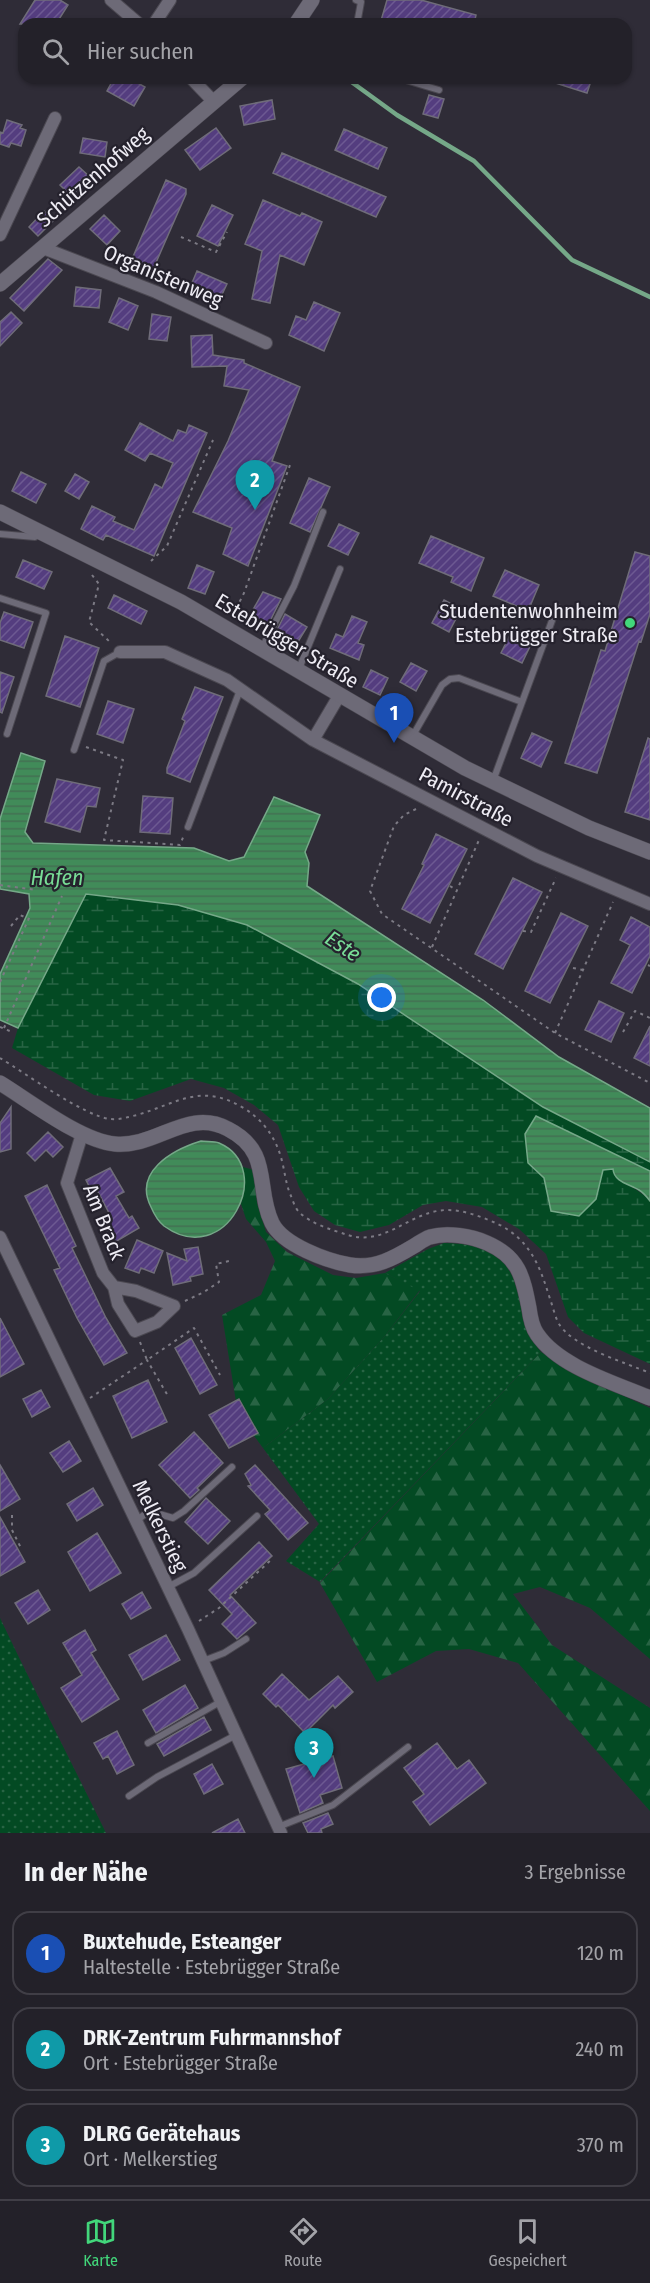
<!DOCTYPE html>
<html lang="de">
<meta charset="utf-8">
<style>
:root{--surface:#232129;--page:#2f2e35;--text:#f1f3f6;--muted:#a3a3a8;--line:#403e46;--accent:#42d77b}
body{margin:0;font-family:"Fira Sans Condensed",sans-serif;background:var(--page);color:var(--text)}
.you{position:absolute;left:382px;top:998px;width:21px;height:21px;margin:-15px;border:4px solid #fff;border-radius:50%;background:#1a73e8;box-shadow:0 0 0 9px #1a73e833}
.badge{display:grid;place-items:center;width:39px;height:39px;border-radius:50%;background:var(--accent);color:#fff;font-size:20px;font-weight:700}
.pin{position:absolute;translate:-50% -50px;filter:drop-shadow(0 2px 3px #0008)}
.pin::after{content:'';position:absolute;top:32px;width:21px;height:18px;background:inherit;clip-path:polygon(0 0,100% 0,50% 100%)}
.list{margin:0;padding:0;list-style:none}
h2{display:flex;justify-content:space-between;align-items:center;height:78px;margin:0;padding:0 24px;font-size:26px}
h2 small{font-size:20px;font-weight:400;color:var(--muted)}
.list li{display:grid;grid-template-columns:39px 1fr auto;gap:18px;align-items:center;box-sizing:border-box;height:84px;margin:0 12px 12px;padding:0 12px;border:2px solid var(--line);border-radius:18px}
.list b{display:block;font-size:22px;white-space:nowrap}
.list p{margin:0;font-size:20px;white-space:nowrap;color:var(--muted)}
.list em{font-size:20px;font-style:normal;color:var(--muted)}
.icon{flex:none;width:33px;height:33px;fill:none;stroke:currentColor;stroke-width:2;stroke-linecap:round;stroke-linejoin:round}
.map{position:relative;flex:none;width:650px;height:1833px;overflow:hidden}
.search{position:absolute;background:var(--surface);box-shadow:0 2px 4px #0004;left:18px;right:18px;top:18px;height:66px;display:flex;align-items:center;gap:15px;box-sizing:border-box;padding:0 21px;border-radius:18px;color:var(--muted);font-size:22px}
.sheet{height:366px;background:var(--surface)}
nav{display:flex;justify-content:space-around;align-items:center;box-sizing:border-box;height:84px;border-top:2px solid var(--line);background:var(--surface);font-size:16px;color:var(--muted)}
nav a{display:grid;justify-items:center;gap:3px}
nav .on{color:var(--accent)}
.map>svg:first-child{display:block}
.forest{fill:url(#forest-firs)}
.wetland{fill:url(#wetland-marsh)}
.garden{fill:url(#garden-dots)}
.water{fill:url(#water-rules);stroke:#75a888;stroke-width:1.5}
.lines{fill:none;stroke-linecap:round;stroke-linejoin:round}
.stream{stroke:#75a888;stroke-width:4.5}
.building{fill:url(#building-hatch);stroke:#6f6c79;stroke-width:1.5}
.service-casing{stroke:#4b4851;stroke-width:8}
.minor-casing{stroke:#4b4851;stroke-width:14}
.tertiary-casing{stroke:#4b4851;stroke-width:16}
.path{stroke:#7c7a84;stroke-width:2;stroke-dasharray:3 4.5;stroke-linecap:butt}
.service{stroke:#6d6a77;stroke-width:6}
.minor{stroke:#6d6a77;stroke-width:12}
.tertiary{stroke:#6d6a77;stroke-width:15}
.poi-dot{fill:#42d77b;stroke:#25222d;stroke-width:2}
.labels{text-anchor:middle;dominant-baseline:central;stroke-width:4.5;stroke-linejoin:round;paint-order:stroke}
.street-label{font-size:21px;fill:#eeecf4;stroke:#25222d}
.poi-label{font-size:21px;fill:#eeecf4;stroke:#25222d;text-anchor:end}
.water-label{font-size:22px;font-style:italic;fill:#78dc96;stroke:#25222d}
</style>
<div class="map">
<svg width="650" height="1833" viewBox="0 0 650 1833">
<defs>
<pattern id="forest-firs" width="22" height="20" patternUnits="userSpaceOnUse" patternTransform="scale(1.5)"><rect width="22" height="20" fill="#034a23"/><path d="M5 1l3.5 6h-7zM16 11l3.5 6h-7z" fill="#286444"/></pattern>
<pattern id="wetland-marsh" width="20" height="14" patternUnits="userSpaceOnUse" patternTransform="scale(1.5)"><rect width="20" height="14" fill="#034a23"/><path d="M1 5h8M5 5V1M11 12h8M15 12V8" fill="none" stroke="#286444"/></pattern>
<pattern id="garden-dots" width="8" height="8" patternUnits="userSpaceOnUse" patternTransform="scale(1.5)"><rect width="8" height="8" fill="#034a23"/><path d="M2 2h.1M6 6h.1" fill="none" stroke="#286444" stroke-width="1.8" stroke-linecap="round"/></pattern>
<pattern id="water-rules" width="6" height="5" patternUnits="userSpaceOnUse" patternTransform="scale(1.5)"><rect width="6" height="5" fill="#418b59"/><path d="M0 2.5h6" fill="none" stroke="#437053"/></pattern>
<pattern id="building-hatch" width="6" height="6" patternUnits="userSpaceOnUse" patternTransform="scale(1.5)"><rect width="6" height="6" fill="#543d7f"/><path d="M-1 1l2-2M0 6l6-6M5 7l2-2" fill="none" stroke="#6d5992"/></pattern>
</defs>
<rect width="100%" height="100%" fill="#2f2c37"/>
<path class="forest" d="M243 1167 254 1170 257 1203 266 1232 287 1252 333 1275 356 1278 385 1273 420 1290 385 1336 328 1399 263 1448 238 1414 222 1315 261 1295 275 1261 266 1242 246 1219 241 1204 244 1191Z
M541 1352 587 1379 650 1408V1659L590 1608 540 1587 513 1594 552 1645 650 1708V1811L518 1663 469 1649 436 1651 377 1682 320 1583Z"/>
<path class="wetland" d="M86 894 178 905 247 925 358 984 543 1107 650 1162V1171L536 1116 525 1134 528 1163 544 1178 596 1199 603 1170 613 1168 614 1173C625 1186 640 1189 650 1201V1364L584 1333 568 1317 546 1254 519 1229 482 1207 446 1201 423 1205 389 1225 360 1232 335 1225 314 1211 299 1187 278 1125 254 1105 224 1088 191 1079 130 1101 94 1095 12 1048 18 1028Z"/>
<path class="garden" d="M444 1243C490 1244 510 1254 520 1301 522 1311 523 1324 528 1333 531 1340 537 1346 541 1352L320 1582 286 1561 319 1524 263 1448 328 1399 385 1336 420 1291 385 1273 428 1249Z
M0 1618C34 1690 71 1761 106 1833H0Z"/>
<path class="water" d="M21 753 45 761 25 832 33 843 194 848 229 861 244 857 274 797 320 815 305 852 309 863 307 886 483 1000 559 1057 650 1108V1162L543 1107 358 984 247 925 178 905 86 894 18 1028 0 1020V974L30 908 29 894 0 889V819Z
M536 1116 650 1171V1201C647 1197 644 1193 639 1190 629 1184 614 1182 613 1169L603 1170 596 1199 579 1216 551 1211 544 1178 528 1163 525 1134Z
M201 1141C206 1142 214 1141 219 1143 277 1168 226 1271 164 1226 159 1222 154 1214 151 1207 133 1172 172 1150 201 1141Z"/>
<g class="lines">
<path class="stream" d="M346 78 397 115 474 161 572 260 650 297"/>
</g>
<path class="building" d="M35 0H60L68 5 56 24H20Z
M387 0H421L476 15 474 24H380Z
M114 78H129L145 87 134 106 107 91Z
M549 78H592L587 93 549 81Z
M429 95 444 99 438 118 423 114Z
M272 100 275 119 244 125 240 106Z
M7 120 22 125 20 128 26 130 21 146 11 143 9 147 0 144V132L3 133Z
M216 128 231 148 200 170 185 150Z
M344 129 387 148 378 169 335 150Z
M83 138 107 142 105 157 80 153Z
M282 153 386 197 376 217 273 173Z
M79 167 90 177 71 196 60 185Z
M166 180 186 189V194L151 274 129 266Z
M263 200 300 216 302 213 322 222 304 265 280 255 270 303 252 299 262 251 245 244Z
M212 205 233 215 218 246 197 236Z
M44 211 54 220 38 236 29 227Z
M104 215 120 231 107 245 90 229Z
M48 259 62 270 24 311 10 298Z
M197 271 227 284 218 303 189 290Z
M76 287 101 290 99 308 74 306Z
M119 298 138 306 128 330 109 322Z
M314 302 340 313 324 351 289 335 296 316 306 320Z
M11 312 22 323 0 346V322Z
M152 314 171 317 167 341 149 339Z
M212 335 213 355 244 360V363L300 387 272 461 287 466 248 566 223 554 232 528 193 512 228 441 249 390 224 386 227 366 192 367 191 336Z
M140 423 173 441 178 430 186 433 189 425 207 433 154 556 106 535 103 540 81 529 92 506 115 517 113 521 134 530 155 484 162 488 173 463 150 453 145 461 125 450Z
M21 472 46 484 36 503 12 491Z
M75 474 89 482 79 499 65 491Z
M309 478 330 487 310 532 290 523Z
M339 524 359 533 348 555 328 546Z
M431 536 484 558 471 591 451 582 453 577 419 563Z
M635 552 650 556V614L641 642 639 641 597 773 565 763 601 650 605 651Z
M23 560 52 572 44 589 16 577Z
M197 565 214 572 205 594 188 588Z
M505 570 539 585 528 611 493 596Z
M263 592 281 599 268 625 250 615Z
M114 595 147 611 141 624 108 608Z
M444 600 461 609 449 632 432 623Z
M4 612 33 622 24 648 0 640V623Z
M285 614 307 627 296 645 278 635 280 631 277 630Z
M352 616 367 622 358 643 364 645 359 660 330 648 336 634 343 637Z
M513 629 533 640 522 663 501 653Z
M65 636 99 648 80 707 46 696Z
M411 663 427 671 416 691 400 682Z
M371 670 388 678 380 695 363 687Z
M0 672 14 677 2 713 0 712Z
M195 687 223 697 190 782 167 773V768L185 721 182 719Z
M108 701 134 709 123 743 97 734Z
M532 733 552 742 541 767 521 758Z
M648 738 650 739V820L625 812Z
M57 779 100 788 96 807 87 806 80 832 45 822Z
M143 796 173 798 170 834 140 832Z
M436 834 467 849 430 923 402 909 424 865 422 864Z
M513 878 542 892 503 969 475 954Z
M561 913 588 926 550 1003 525 991Z
M631 917 650 927V956L632 993 611 983 630 945 620 940Z
M599 1001 624 1013 611 1042 585 1030Z
M650 1026V1066L634 1058Z
M11 1107V1149L0 1152V1123Z
M48 1132 63 1147 53 1157 46 1150 35 1161 27 1153Z
M110 1168 124 1192 116 1196 129 1218 132 1216 139 1228 115 1242 108 1230 103 1232 96 1220 109 1213 97 1190 92 1192 86 1180Z
M47 1185 76 1246 72 1248 106 1318 127 1353 104 1365 77 1318 54 1270 60 1268 25 1196Z
M137 1240 163 1251 154 1273 141 1268 139 1273 125 1268Z
M198 1247 203 1274 190 1277 191 1281 173 1285 167 1253 187 1261 184 1249Z
M0 1318 24 1364 0 1377Z
M191 1338 217 1385 200 1394 175 1348Z
M148 1380 167 1422 132 1438 113 1396Z
M41 1390 50 1407 32 1417 23 1399Z
M239 1399 258 1433 229 1448 209 1415Z
M194 1432 223 1463 197 1488 199 1490 190 1498 159 1465Z
M69 1441 81 1461 63 1472 50 1453Z
M0 1465 20 1499 0 1511Z
M255 1465 308 1523 288 1540 265 1514 270 1510 248 1486 251 1485 245 1474Z
M93 1488 103 1505 77 1521 67 1504Z
M206 1498 230 1521 208 1544 185 1522Z
M0 1517 25 1562 0 1576Z
M97 1533 121 1573 90 1591 68 1552Z
M259 1542 272 1556 230 1595 256 1623 237 1639 222 1624 232 1614 209 1590Z
M38 1590 50 1610 28 1624 15 1603Z
M142 1592 151 1608 131 1619 122 1604Z
M85 1630 96 1650 91 1653 119 1699 82 1722 61 1688 82 1675 63 1643Z
M166 1635 180 1660 143 1680 129 1655Z
M282 1674 309 1700 338 1676 353 1692 335 1708 333 1705 305 1733 278 1705 276 1707 263 1694Z
M185 1685 198 1708 156 1733 143 1710Z
M204 1717 211 1730 164 1756 157 1744Z
M117 1731 134 1765 117 1774 108 1756 103 1759 94 1743Z
M437 1743 457 1769 469 1760 486 1783 430 1825 413 1802 424 1794 404 1768Z
M333 1756 342 1788 320 1795 323 1803 300 1813 286 1769Z
M212 1764 223 1784 204 1794 194 1774Z
M328 1813 333 1824 321 1829 322 1833H308L303 1823Z
M238 1819 245 1833H212Z"/>
<g class="lines">
<defs>
<path id="service" d="M356 0 361 2 357 24
M399 78 439 90
M0 534 35 537 38 532
M0 598 46 613 7 734
M262 648 294 586 323 512
M298 671 340 569
M412 737 442 685 450 679 459 678 522 702
M74 750 104 661 120 652
M493 781 557 607
M188 827 240 690
M136 1521 149 1511 173 1518 184 1511 232 1467
M168 1587 194 1573 257 1516
M203 1661 224 1653 246 1639
M148 1743 220 1702
M129 1796 157 1777 236 1735
M278 1827 333 1805 408 1747"/>
<path id="minor" d="M111 0 139 24
M154 24 170 0
M191 78 213 101
M0 235 55 118
M43 248 156 292 266 343
M120 652H165L227 680 313 740
M339 696 313 740 537 856 650 904
M82 1134 67 1183 103 1273 114 1287 118 1304 135 1331 157 1322 174 1306 136 1291 114 1287
M0 1237 188 1629 281 1833"/>
<path id="tertiary" d="M296 24 312 0
M0 284 242 78
M0 512 181 602 465 768 589 828 650 852
M0 1083C31 1102 81 1141 115 1144 156 1148 188 1107 228 1129 273 1152 255 1188 272 1223 283 1245 327 1261 350 1265 375 1269 394 1258 414 1246 419 1243 424 1239 430 1237 447 1232 471 1236 487 1243 519 1257 523 1277 529 1308 530 1316 532 1327 537 1334 559 1367 615 1383 650 1398"/>
</defs>
<use href="#service" class="service-casing"/>
<use href="#minor" class="minor-casing"/>
<use href="#tertiary" class="tertiary-casing"/>
<path class="path" d="M181 237 216 252 227 232
M151 561 167 546 213 440
M92 575 99 584 89 622 112 644
M233 615 244 593 290 465
M86 747 123 760 104 840 180 845 184 835
M416 809 404 815 394 826 370 891 382 914 555 1033 650 1083
M0 885 37 890
M450 886 456 890
M11 926 20 915 29 919
M523 931 531 932 556 878
M432 947 479 840
M648 965 650 966
M573 968 583 970
M0 982 30 916
M0 1027 12 1032
M4 1028 62 896
M623 1032 635 1011 650 1018
M555 1033 613 902
M0 1058C25 1073 84 1116 110 1119 119 1120 128 1117 137 1115 175 1104 200 1083 240 1106 262 1118 276 1137 282 1161 285 1173 286 1185 291 1196 293 1201 295 1208 299 1212 311 1224 332 1230 348 1235 382 1246 405 1217 437 1211 457 1207 480 1216 498 1224 530 1240 540 1266 550 1299 553 1307 555 1317 559 1324 573 1347 626 1363 650 1373
M185 1301 204 1292 219 1282 216 1264 229 1261
M140 1342 147 1360 194 1328 220 1375
M90 1398 147 1360 168 1396
M12 1515V1530L22 1550
M199 1621 219 1608 272 1559"/>
<use href="#service" class="service"/>
<use href="#minor" class="minor"/>
<use href="#tertiary" class="tertiary"/>
</g>
<circle class="poi-dot" cx="630" cy="623" r="6"/>
<g class="labels">
<g class="street-label">
<text transform="translate(93 177) rotate(-41)">Schützenhofweg</text>
<text transform="translate(163 276) rotate(23)">Organistenweg</text>
<text transform="translate(287 641) rotate(31)">Estebrügger Straße</text>
<text transform="translate(466 797) rotate(28)">Pamirstraße</text>
<text transform="translate(104 1222) rotate(68)">Am Brack</text>
<text transform="translate(160 1526) rotate(64)">Melkerstieg</text>
</g>
<g class="poi-label">
<text x="618" y="611">Studentenwohnheim<tspan x="618" dy="24">Estebrügger Straße</tspan></text>
</g>
<g class="water-label">
<text x="57" y="877">Hafen</text>
<text transform="translate(343 946) rotate(33)">Este</text>
</g>
</g>
</svg>
<div class="you"></div>
<div class="pin badge" style="left:394px;top:743px;background:#1a4fb4">1</div>
<div class="pin badge" style="left:255px;top:510px;background:#0f9aa8">2</div>
<div class="pin badge" style="left:314px;top:1778px;background:#0f9aa8">3</div>
<div class="search"><svg class="icon" aria-label="search" viewBox="0 0 24 24"><circle cx="10" cy="10" r="6"/><path d="M15 15l6 6"/></svg>Hier suchen</div>
</div>
<section class="sheet">
<h2>In der Nähe<small>3 Ergebnisse</small></h2>
<ul class="list">
<li><span class="badge" style="background:#1a4fb4">1</span><div><b>Buxtehude, Esteanger</b><p>Haltestelle · Estebrügger Straße</p></div><em>120 m</em></li>
<li><span class="badge" style="background:#0f9aa8">2</span><div><b>DRK-Zentrum Fuhrmannshof</b><p>Ort · Estebrügger Straße</p></div><em>240 m</em></li>
<li><span class="badge" style="background:#0f9aa8">3</span><div><b>DLRG Gerätehaus</b><p>Ort · Melkerstieg</p></div><em>370 m</em></li>
</ul>
</section>
<nav>
<a class="on"><svg class="icon" aria-label="map" viewBox="0 0 24 24"><path d="M3 6l6-2 6 2 6-2v14l-6 2-6-2-6 2zM9 4v14M15 6v14"/></svg>Karte</a>
<a><svg class="icon" aria-label="directions" viewBox="0 0 24 24"><path d="M12 3l9 9-9 9-9-9zM9 14v-3h6M13 9l2 2-2 2"/></svg>Route</a>
<a><svg class="icon" aria-label="saved" viewBox="0 0 24 24"><path d="M7 4h10v16l-5-4-5 4z"/></svg>Gespeichert</a>
</nav>
